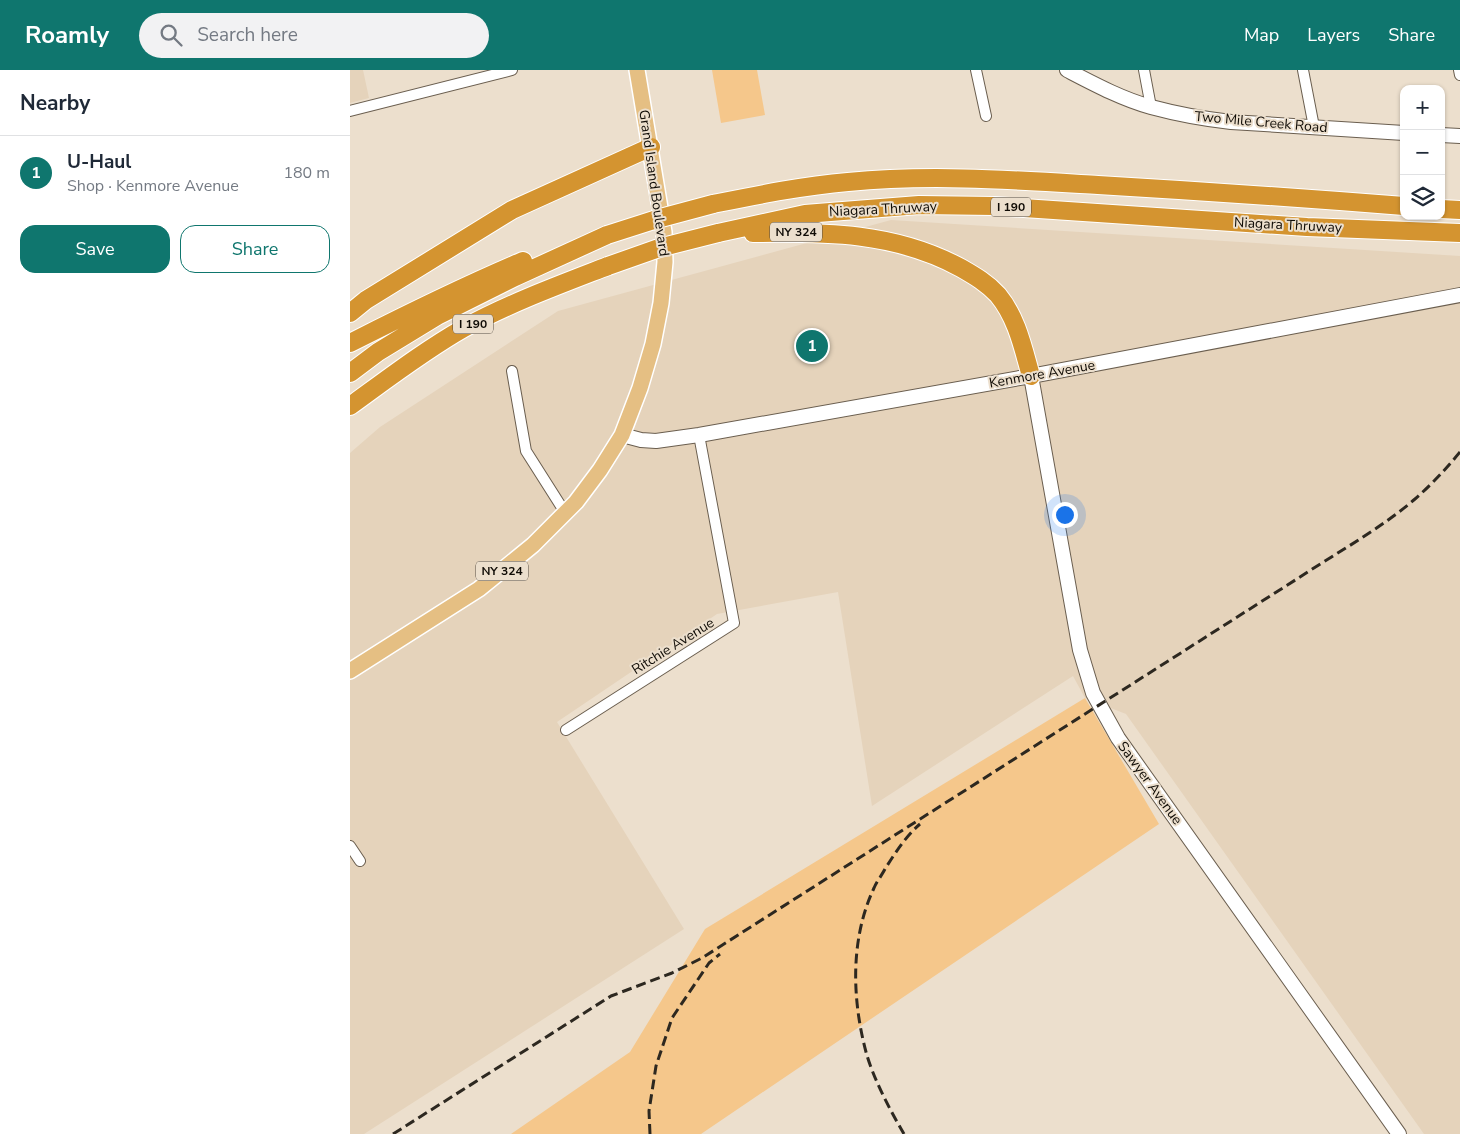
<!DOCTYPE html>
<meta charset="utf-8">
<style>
:root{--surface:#fff;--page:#f2f2f3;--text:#1f2937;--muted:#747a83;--line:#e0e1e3;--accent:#0f766e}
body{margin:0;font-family:"Nunito Sans",sans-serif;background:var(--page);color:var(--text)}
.controls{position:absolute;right:15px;top:15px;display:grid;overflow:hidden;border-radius:10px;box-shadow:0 1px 4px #0004}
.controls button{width:45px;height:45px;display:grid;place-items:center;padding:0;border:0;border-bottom:1px solid var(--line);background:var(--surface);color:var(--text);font:25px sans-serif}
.you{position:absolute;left:714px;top:444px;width:18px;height:18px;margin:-12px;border:4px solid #fff;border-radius:50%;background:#1a73e8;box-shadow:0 0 0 8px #1a73e833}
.badge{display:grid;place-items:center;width:32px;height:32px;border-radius:50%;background:var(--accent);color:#fff;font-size:16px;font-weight:700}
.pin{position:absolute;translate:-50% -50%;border:2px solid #fff;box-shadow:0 1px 5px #0006}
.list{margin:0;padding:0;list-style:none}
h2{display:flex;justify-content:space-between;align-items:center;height:65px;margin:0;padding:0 20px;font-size:21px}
h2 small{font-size:16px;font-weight:400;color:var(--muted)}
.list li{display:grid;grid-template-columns:32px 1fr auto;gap:15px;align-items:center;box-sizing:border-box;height:75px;padding:0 20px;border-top:1px solid var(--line)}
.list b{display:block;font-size:19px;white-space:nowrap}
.list p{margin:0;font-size:16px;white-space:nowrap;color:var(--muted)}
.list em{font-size:16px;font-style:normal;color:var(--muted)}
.actions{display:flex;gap:10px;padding:15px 20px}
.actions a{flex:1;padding:11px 0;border:1px solid var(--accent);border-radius:15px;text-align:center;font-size:18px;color:var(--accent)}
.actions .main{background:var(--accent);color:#fff}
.icon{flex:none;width:28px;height:28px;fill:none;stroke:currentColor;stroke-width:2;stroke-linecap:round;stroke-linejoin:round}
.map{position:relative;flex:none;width:1110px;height:1064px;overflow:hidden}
header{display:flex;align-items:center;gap:30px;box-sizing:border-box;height:70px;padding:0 25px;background:var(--accent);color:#fff}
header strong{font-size:24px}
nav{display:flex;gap:28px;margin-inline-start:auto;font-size:18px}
.search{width:350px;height:45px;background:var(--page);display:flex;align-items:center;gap:12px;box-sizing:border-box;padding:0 18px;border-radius:28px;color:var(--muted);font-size:19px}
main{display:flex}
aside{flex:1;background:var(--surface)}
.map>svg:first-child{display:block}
.built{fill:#e5d3bb}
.green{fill:#f5c78b}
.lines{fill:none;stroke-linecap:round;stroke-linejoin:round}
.street-casing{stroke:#6a5e4f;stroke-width:12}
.secondary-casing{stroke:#6a5e4f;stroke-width:16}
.primary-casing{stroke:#fff;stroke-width:18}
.highway-casing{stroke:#fff;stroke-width:20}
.street{stroke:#fff;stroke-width:10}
.secondary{stroke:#fff;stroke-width:14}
.primary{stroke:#e5bf83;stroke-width:15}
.highway{stroke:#d49430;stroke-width:18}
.rail{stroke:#2d2820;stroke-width:3;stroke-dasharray:10 5;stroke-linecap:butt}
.highway-bridge-casing{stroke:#fff;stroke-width:20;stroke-linecap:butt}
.highway-bridge{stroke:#d49430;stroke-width:18}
.labels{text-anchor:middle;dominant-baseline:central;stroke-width:4;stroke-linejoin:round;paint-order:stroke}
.shield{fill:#ecdfcd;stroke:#524b42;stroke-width:1}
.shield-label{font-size:12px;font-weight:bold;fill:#100c06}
.street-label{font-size:14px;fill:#100c06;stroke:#ecdfcd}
</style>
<header>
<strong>Roamly</strong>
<div class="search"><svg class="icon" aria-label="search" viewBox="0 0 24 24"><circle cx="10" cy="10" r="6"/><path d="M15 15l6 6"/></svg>Search here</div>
<nav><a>Map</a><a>Layers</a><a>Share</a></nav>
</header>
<main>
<aside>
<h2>Nearby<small></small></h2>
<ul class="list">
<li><span class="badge">1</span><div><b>U-Haul</b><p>Shop · Kenmore Avenue</p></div><em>180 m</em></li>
</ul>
<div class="actions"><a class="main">Save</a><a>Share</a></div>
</aside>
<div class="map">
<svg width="1110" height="1064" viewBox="0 0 1110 1064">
<rect width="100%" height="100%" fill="#ecdfcd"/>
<path class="built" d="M0 0H13L19 28 0 33Z
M541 150 1110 186V1064H1074L776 644 735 628 723 606 522 736 488 522 367 544 207 652 334 859 14 1064H0V383L30 357 208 241Z"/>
<path class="green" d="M362 0H407L415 45 371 53Z
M735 628 809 754 351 1064H161L280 982 355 859Z"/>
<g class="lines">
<defs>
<path id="street" d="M626 0 636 46
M794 0 801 37
M953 0 964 57
M1109 0 1110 5
M0 41 162 0
M162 301 176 381 216 444
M216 660 384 553 349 365
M0 776 10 791"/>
<path id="secondary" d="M717 0C744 14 772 29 801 37 827 44 854 49 881 52L1054 63
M1091 65 1110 66
M681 306 730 580 743 623 768 668 1049 1064
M272 365 291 370 306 371 349 365 681 306 1110 225"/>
<path id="primary" d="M0 601 129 519 183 475 226 432 250 400 272 365 290 318 303 274 311 233 315 192 314 162 287 0"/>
<path id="highway" d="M363 134C408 125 452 116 498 112 581 104 664 110 748 115 850 121 952 128 1054 136
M1091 139 1110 140
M368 163 455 144 569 135 644 136 957 157 1110 163
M403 163C476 162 545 162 611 198 625 206 637 213 648 225 667 248 673 278 681 306
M0 243 16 230 162 140 301 77
M0 273C57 244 114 216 173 191
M0 303 28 282 87 246 165 207 257 165
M0 336C36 310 75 280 114 258 160 233 209 215 258 196"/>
</defs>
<use href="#street" class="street-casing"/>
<use href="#secondary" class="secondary-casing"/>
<use href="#primary" class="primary-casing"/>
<use href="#highway" class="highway-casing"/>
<use href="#street" class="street"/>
<use href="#secondary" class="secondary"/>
<use href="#primary" class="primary"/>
<use href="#highway" class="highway"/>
<path class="rail" d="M43 1064 261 926 322 903 352 888 950 507C988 482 1030 459 1065 429 1081 415 1096 399 1110 382
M300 1064 299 1041 306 996 322 948 359 893 370 884
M554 1064C540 1040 523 1008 516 982 502 929 500 869 524 818 527 811 532 805 535 799 545 783 556 766 570 754"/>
<defs>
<path id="highway-bridge" d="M257 165 307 149 363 134
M258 196 309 178 368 163"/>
</defs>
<use href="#highway-bridge" class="highway-bridge-casing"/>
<use href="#highway-bridge" class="highway-bridge"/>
</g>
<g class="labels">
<g class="shield">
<rect x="641" y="127.5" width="40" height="19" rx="4"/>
<rect x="420" y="152.5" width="52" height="19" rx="4"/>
<rect x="103" y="244.5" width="40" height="19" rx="4"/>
<rect x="126" y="491.5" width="52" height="19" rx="4"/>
</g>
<g class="shield-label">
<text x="661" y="137">I 190</text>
<text x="446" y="162">NY 324</text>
<text x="123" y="254">I 190</text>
<text x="152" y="501">NY 324</text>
</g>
<g class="street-label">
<text transform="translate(911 52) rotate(5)">Two Mile Creek Road</text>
<text transform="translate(304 113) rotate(82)">Grand Island Boulevard</text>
<text transform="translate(533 139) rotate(-3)">Niagara Thruway</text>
<text transform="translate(938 155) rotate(3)">Niagara Thruway</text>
<text transform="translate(692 304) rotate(-10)">Kenmore Avenue</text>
<text transform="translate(323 576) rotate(-32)">Ritchie Avenue</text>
<text transform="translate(800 713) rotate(54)">Sawyer Avenue</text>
</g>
</g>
</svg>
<div class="controls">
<button>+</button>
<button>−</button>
<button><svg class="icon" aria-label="layers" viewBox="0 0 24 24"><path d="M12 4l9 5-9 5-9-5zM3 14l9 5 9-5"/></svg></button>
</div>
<div class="you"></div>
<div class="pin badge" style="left:462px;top:276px">1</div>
</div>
</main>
